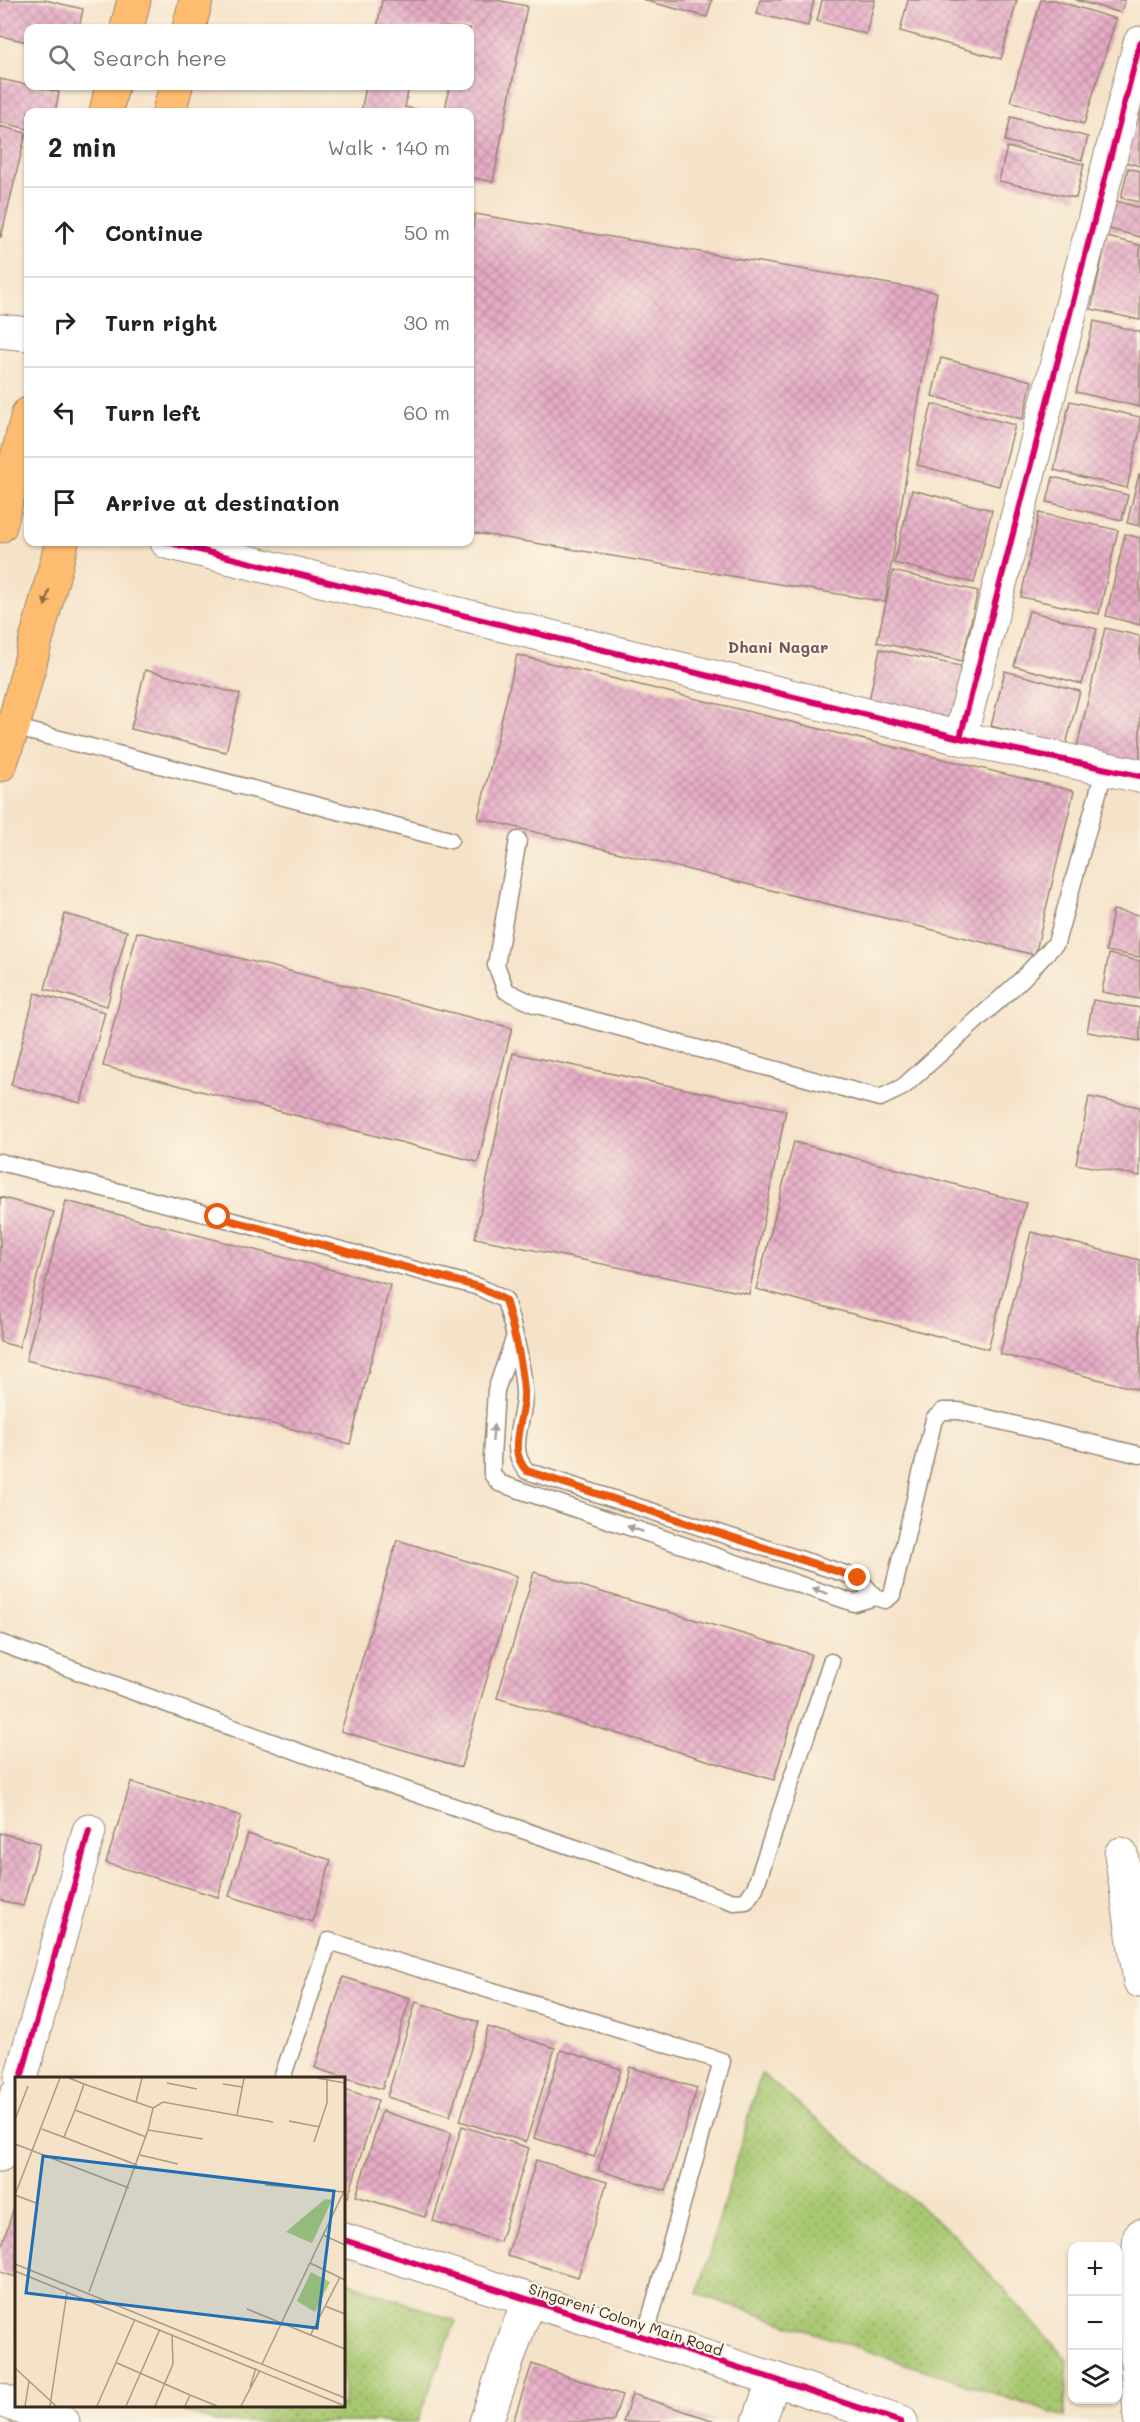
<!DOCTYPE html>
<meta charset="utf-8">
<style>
:root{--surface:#fff;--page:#f6f6f6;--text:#202124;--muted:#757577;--line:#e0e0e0}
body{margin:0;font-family:Mali,sans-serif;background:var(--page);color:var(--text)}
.controls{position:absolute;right:18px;bottom:18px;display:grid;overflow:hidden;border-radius:12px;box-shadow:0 2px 4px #0004}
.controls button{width:54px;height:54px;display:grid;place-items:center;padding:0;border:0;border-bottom:2px solid var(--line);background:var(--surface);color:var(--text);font:30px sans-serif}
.stop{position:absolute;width:18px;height:18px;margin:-14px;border:4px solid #ea580c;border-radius:50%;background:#fff}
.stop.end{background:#ea580c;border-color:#fff;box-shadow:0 2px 6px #0008}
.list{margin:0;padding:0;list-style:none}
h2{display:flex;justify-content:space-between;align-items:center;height:78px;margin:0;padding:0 24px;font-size:26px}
h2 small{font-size:20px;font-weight:400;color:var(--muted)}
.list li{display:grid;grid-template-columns:39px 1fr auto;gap:18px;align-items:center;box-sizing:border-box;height:90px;padding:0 24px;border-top:2px solid var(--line)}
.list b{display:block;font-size:22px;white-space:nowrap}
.list em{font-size:20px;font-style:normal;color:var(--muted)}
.icon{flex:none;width:33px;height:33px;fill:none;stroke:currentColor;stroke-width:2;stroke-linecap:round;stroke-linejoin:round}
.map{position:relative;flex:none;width:1140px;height:2422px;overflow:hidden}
.search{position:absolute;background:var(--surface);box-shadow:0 2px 4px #0004;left:24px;top:24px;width:450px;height:66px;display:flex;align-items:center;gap:15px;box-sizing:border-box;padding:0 21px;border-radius:12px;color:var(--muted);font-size:22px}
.panel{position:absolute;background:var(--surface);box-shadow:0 2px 4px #0004;left:24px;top:108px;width:450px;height:438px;border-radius:12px}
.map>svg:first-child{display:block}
.grass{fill:url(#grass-dots);stroke:#727948;stroke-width:1.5}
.building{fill:url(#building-cross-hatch)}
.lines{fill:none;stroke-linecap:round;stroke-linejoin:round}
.service-casing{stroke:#988674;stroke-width:19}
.minor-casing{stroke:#988674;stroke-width:35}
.tertiary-casing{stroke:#988674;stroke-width:35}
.primary-casing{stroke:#988674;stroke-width:35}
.service{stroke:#fff;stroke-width:16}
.minor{stroke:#fff;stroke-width:33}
.tertiary{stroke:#fff;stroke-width:33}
.primary{stroke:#febc70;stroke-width:33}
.cycleway-casing{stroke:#fcf5e5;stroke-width:10}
.cycleway{stroke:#d6006c;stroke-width:6}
.oneway{fill:#936c43}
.oneway2{fill:#a79f9a}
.route{stroke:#ea580c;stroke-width:8}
.labels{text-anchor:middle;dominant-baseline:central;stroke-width:4.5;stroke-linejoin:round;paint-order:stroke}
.street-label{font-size:15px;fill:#3b2a1e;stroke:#fcf5e5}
.neighbourhood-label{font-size:16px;font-weight:bold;fill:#775759;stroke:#fcf5e5}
.inset-road{fill:none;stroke:#ab9985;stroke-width:1.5}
.view{fill:#1f6fb2;fill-opacity:0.15;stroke:#1f6fb2;stroke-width:3}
.inset-edge{fill:none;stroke:#3b2a1e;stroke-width:3}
</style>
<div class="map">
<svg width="1140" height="2422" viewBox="0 0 1140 2422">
<defs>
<pattern id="grass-dots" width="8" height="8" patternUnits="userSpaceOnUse" patternTransform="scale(1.5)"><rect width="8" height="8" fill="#a8c871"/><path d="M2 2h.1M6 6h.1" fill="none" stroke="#8aa35c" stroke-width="1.8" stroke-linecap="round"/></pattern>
<pattern id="building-cross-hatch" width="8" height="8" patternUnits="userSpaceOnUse" patternTransform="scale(1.5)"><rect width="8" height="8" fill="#e6abc6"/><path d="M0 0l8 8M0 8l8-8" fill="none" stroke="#bc8ba0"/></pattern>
</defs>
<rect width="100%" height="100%" fill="#fcf5e5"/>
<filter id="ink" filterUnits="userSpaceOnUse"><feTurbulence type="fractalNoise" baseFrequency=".0167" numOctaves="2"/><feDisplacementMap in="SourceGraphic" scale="12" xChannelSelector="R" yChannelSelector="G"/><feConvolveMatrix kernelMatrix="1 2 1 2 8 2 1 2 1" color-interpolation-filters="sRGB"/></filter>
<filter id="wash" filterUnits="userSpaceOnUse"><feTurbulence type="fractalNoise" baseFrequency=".008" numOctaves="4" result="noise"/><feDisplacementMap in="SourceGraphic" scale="24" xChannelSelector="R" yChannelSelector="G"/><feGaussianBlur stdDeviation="1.35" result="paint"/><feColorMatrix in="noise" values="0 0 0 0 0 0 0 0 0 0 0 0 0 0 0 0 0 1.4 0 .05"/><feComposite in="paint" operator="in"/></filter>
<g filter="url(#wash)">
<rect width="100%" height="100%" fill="#f5e3c9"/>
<path class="grass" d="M761 2073 953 2234 1068 2361 1064 2417 698 2294Z
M344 2281 456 2321 417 2422H216L169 2406H344Z"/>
<g id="blocks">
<path class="building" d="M0 0H45L83 9 79 28H28V42L0 36Z
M382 0H496L527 6 493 182 470 177V112H445L449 86H470V28L419 27 418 28H377Z
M643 0H712L707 17Z
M760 0H814L808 26 757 14Z
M822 0H875L866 34 817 21Z
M908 0H1017L1001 59 900 31Z
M1041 0H1055L1116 19 1084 124 1010 101Z
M1076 0H1125L1121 13Z
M0 79 59 92 55 112H28V129L0 122Z
M366 86H409L405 107 429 112H361Z
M1140 103V166L1125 162Z
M1011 117 1088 137 1082 160 1005 141Z
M0 126 26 133 1 237H0Z
M1007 147 1084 164 1076 198 999 181Z
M1128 168 1140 171V202L1121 198Z
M1113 200 1140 208V237L1106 228Z
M475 214 937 292 885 602 470 532V246Z
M1107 237 1140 245V320L1091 309Z
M1094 321 1140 332V407L1076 392Z
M941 358 1032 381 1023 419 932 396Z
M1070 401 1140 417V430L1127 488 1054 470Z
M932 404 1015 425 999 486 917 465Z
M1139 474H1140V526L1127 523Z
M1053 477 1128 495 1122 520 1047 502Z
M912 490 992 510 974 583 894 563Z
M1039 513 1118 530 1099 614 1021 597Z
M1125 534 1140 538V625L1106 616Z
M893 571 978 591 962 661 877 642Z
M1029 611 1097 629 1082 684 1014 666Z
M1105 628 1140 636V771L1075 755Z
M880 649 965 667 951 732 866 714Z
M517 655 1074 791 1035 955 478 818Z
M145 670 240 694 226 752 131 729Z
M1005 671 1080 691 1066 745 991 726Z
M1113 910 1140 915V957L1106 951Z
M65 914 127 931 107 1006 45 989Z
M137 932 512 1028 478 1162 103 1066Z
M1109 954 1140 961V999L1102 992Z
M35 993 105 1012 81 1103 11 1085Z
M1093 1000 1140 1008V1041L1087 1032Z
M513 1053 786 1110 749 1294 475 1238Z
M1089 1097 1140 1107V1176L1076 1164Z
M794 1142 1026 1203 988 1349 756 1289Z
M0 1197 54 1212 19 1347 0 1342Z
M66 1201 390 1285 350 1444 26 1360Z
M1031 1232 1140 1260V1390L1000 1354Z
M397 1540 517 1576 461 1767 341 1731Z
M534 1572 811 1654 774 1780 497 1698Z
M131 1782 241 1816 218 1897 106 1863Z
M0 1833 40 1843 23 1906 0 1900Z
M248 1834 331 1860 312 1922 229 1896Z
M343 1977 410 1998 382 2089 315 2068Z
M416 2002 479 2022 450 2116 387 2097Z
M488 2027 555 2048 526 2142 460 2121Z
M561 2050 621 2069 594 2157 534 2138Z
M630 2067 697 2088 666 2191 598 2170Z
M344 2089 378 2100 348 2197 344 2196Z
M382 2111 451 2133 425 2217 356 2196Z
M462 2126 529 2148 500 2242 433 2221Z
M536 2160 607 2182 578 2277 507 2256Z
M16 2200V2277L0 2272V2252Z
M532 2364 622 2395 613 2422H513Z
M632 2394 718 2422H623Z"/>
</g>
</g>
<g filter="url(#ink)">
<use href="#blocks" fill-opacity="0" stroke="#988674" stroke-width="1.5"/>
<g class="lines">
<defs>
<path id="service" d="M13 727 450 840
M518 840 496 965 506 991 534 1004 880 1098 903 1087 1020 981 1056 943 1105 768
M0 1162 218 1217 479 1287 505 1300C514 1330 522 1360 524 1391 526 1418 505 1449 527 1471L858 1578 875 1597
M514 1339 496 1390 492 1458V1474L499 1483 854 1603 875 1597 885 1600 892 1595 934 1419 943 1411H959L1140 1455
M0 1643 376 1780 734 1902 746 1901 755 1888 831 1662
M282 2078 329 1941 722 2061 645 2337"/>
<path id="minor" d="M0 331 28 334
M167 542 960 738 1140 776
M960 738 1140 43
M1121 1854 1140 1981
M21 2078 89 1831
M0 2155 16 2096
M1140 2236 1134 2307 1140 2418
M0 2400 63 2422
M486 2422 528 2300
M759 2422 774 2379"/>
<path id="tertiary" d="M0 2132 16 2137
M344 2240 774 2379 901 2422"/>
<path id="primary" d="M127 28 134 0
M189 28 196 0
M106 112 112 86
M169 112 176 86
M0 526 28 414
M0 765 13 727 62 542"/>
</defs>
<use href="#service" class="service-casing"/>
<use href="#minor" class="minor-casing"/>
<use href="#tertiary" class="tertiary-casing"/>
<use href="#primary" class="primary-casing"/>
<use href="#service" class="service"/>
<use href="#minor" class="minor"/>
<use href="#tertiary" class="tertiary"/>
<use href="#primary" class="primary"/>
<defs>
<path id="cycleway" d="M167 542 960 738 1140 776
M960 738 1140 43
M21 2078 89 1831
M344 2240 774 2379 901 2422"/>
</defs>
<use href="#cycleway" class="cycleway-casing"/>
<use href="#cycleway" class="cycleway"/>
</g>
<defs><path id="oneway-solid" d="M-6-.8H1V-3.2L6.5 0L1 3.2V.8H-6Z" transform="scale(1.5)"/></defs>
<use class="oneway" href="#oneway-solid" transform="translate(47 598) rotate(105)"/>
<g class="oneway2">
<use href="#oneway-solid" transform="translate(493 1433) rotate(-86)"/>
<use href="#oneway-solid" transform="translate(635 1529) rotate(-161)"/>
<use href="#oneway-solid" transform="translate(820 1591) rotate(-161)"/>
</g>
</g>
<g class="lines" filter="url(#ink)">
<path class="route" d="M218 1217 479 1287 505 1300C514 1330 522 1360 524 1391 526 1418 505 1449 527 1471L858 1578"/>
</g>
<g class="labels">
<g class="street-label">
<text transform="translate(626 2319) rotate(18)">Singareni Colony Main Road</text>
</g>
<g class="neighbourhood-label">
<text x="778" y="646">Dhani Nagar</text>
</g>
</g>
<g transform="translate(15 2077)">
<rect width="330" height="330" fill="#f5e3c9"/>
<path d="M310 122 317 123 297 166 271 155ZM296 195 315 205 300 235 282 224Z" fill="#a8c871"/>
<path class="inset-road" d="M54 1 69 7 60 33M302 1 330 6M152 6 182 12M69 7 138 31M208 7 227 10M121 25 127 1M222 38 229 1M0 43 13 9M274 44 305 50M27 52 122 88M49 60 60 33 131 60M188 62 133 53 138 31 148 25 258 45M299 65 312 26V2M0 67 114 111M125 78 163 87M250 108 329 115M0 118 45 1M0 118 21 126M308 158 330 168M295 186 330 203M0 187 330 321M0 194 330 329M74 215 133 53M310 229 330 237M232 232 330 272M295 259 325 200M102 286 175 318 170 329M247 287 330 112M0 291 41 329M235 310 241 291M175 318 202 329M10 329 14 304M35 329 52 215M82 329 120 242M111 329 145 252M140 329 158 287 157 257M226 329 245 293"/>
<path class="view" d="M28 79 319 114 302 251 11 216Z"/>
<rect width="330" height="330" class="inset-edge"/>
</g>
</svg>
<div class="controls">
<button>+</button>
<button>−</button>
<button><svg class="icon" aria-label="layers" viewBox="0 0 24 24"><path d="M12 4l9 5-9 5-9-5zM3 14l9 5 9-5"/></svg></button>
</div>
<div class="stop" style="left:218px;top:1217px"></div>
<div class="stop end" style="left:858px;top:1578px"></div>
<div class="search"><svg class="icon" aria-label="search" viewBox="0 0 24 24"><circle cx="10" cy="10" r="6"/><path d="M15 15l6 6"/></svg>Search here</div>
<section class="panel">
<h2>2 min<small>Walk · 140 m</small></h2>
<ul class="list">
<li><svg class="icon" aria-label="ahead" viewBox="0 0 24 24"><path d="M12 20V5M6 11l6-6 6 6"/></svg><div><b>Continue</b></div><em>50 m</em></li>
<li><svg class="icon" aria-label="right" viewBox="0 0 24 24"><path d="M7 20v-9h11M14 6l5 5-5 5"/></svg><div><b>Turn right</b></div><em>30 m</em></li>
<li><svg class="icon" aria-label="left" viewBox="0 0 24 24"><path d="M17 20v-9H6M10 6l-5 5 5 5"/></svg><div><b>Turn left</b></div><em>60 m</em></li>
<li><svg class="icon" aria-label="arrive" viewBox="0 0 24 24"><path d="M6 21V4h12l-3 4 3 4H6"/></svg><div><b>Arrive at destination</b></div></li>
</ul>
</section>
</div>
